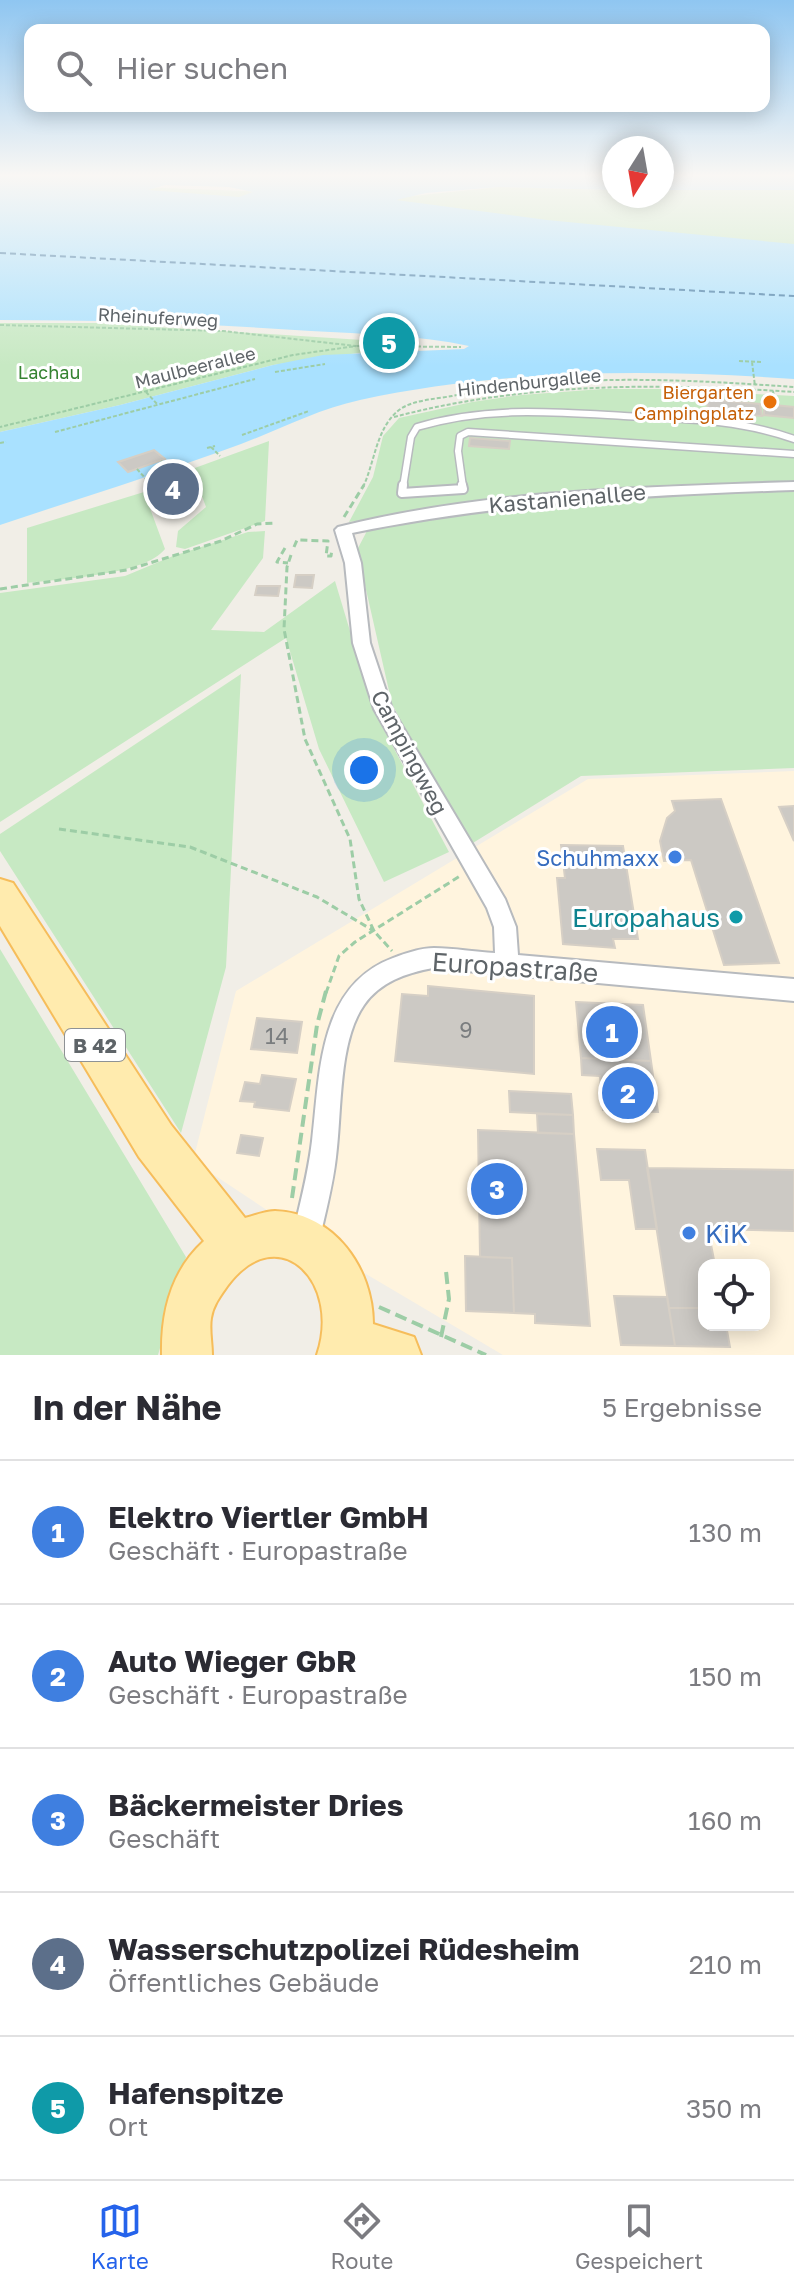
<!DOCTYPE html>
<html lang="de">
<meta charset="utf-8">
<style>
:root{--surface:#fff;--page:#f7f7f7;--text:#2b2b33;--muted:#7c7c81;--line:#e1e1e2;--accent:#2563eb}
body{margin:0;font-family:"Golos Text",sans-serif;background:var(--page);color:var(--text)}
.controls{position:absolute;right:24px;bottom:24px;display:grid;overflow:hidden;border-radius:16px;box-shadow:0 4px 20px #0003}
.controls button{width:72px;height:72px;display:grid;place-items:center;padding:0;border:0;border-bottom:2px solid var(--line);background:var(--surface);color:var(--text);font:40px sans-serif}
.compass{position:absolute;left:602px;top:136px;width:72px;height:72px;border-radius:50%;background:var(--surface);box-shadow:0 4px 20px #0003;rotate:191deg}
.you{position:absolute;left:364px;top:770px;width:28px;height:28px;margin:-20px;border:6px solid #fff;border-radius:50%;background:#1a73e8;box-shadow:0 0 0 12px #1a73e833}
.badge{display:grid;place-items:center;width:52px;height:52px;border-radius:50%;background:var(--accent);color:#fff;font-size:26px;font-weight:700}
.pin{position:absolute;translate:-50% -50%;border:4px solid #fff;box-shadow:0 2px 8px #0006}
.list{margin:0;padding:0;list-style:none}
h2{display:flex;justify-content:space-between;align-items:center;height:104px;margin:0;padding:0 32px;font-size:34px}
h2 small{font-size:26px;font-weight:400;color:var(--muted)}
.list li{display:grid;grid-template-columns:52px 1fr auto;gap:24px;align-items:center;box-sizing:border-box;height:144px;padding:0 32px;border-top:2px solid var(--line)}
.list b{display:block;font-size:30px;white-space:nowrap}
.list p{margin:0;font-size:26px;white-space:nowrap;color:var(--muted)}
.list em{font-size:26px;font-style:normal;color:var(--muted)}
.icon{flex:none;width:44px;height:44px;fill:none;stroke:currentColor;stroke-width:2;stroke-linecap:round;stroke-linejoin:round}
.map{position:relative;flex:none;width:794px;height:1355px;overflow:hidden}
.search{position:absolute;background:var(--surface);box-shadow:0 4px 20px #0003;left:24px;right:24px;top:24px;height:88px;display:flex;align-items:center;gap:20px;box-sizing:border-box;padding:0 28px;border-radius:16px;color:var(--muted);font-size:30px}
.sheet{height:824px;background:var(--surface)}
nav{display:flex;justify-content:space-around;align-items:center;box-sizing:border-box;height:112px;border-top:2px solid var(--line);background:var(--surface);font-size:22px;color:var(--muted)}
nav a{display:grid;justify-items:center;gap:4px}
nav .on{color:var(--accent)}
.map>svg:first-child{display:block}
.commercial{fill:#fff4de;fill-rule:evenodd}
.green{fill:#c7e9c3}
.water{fill:#a9e1ff;fill-rule:evenodd}
.lines{fill:none;stroke-linecap:round;stroke-linejoin:round}
.ferry{stroke:#3b77a4;stroke-width:2;stroke-dasharray:6 4;stroke-linecap:butt}
.building{fill:#ccc9c4;stroke:#d6cfc5;stroke-width:2}
.service-far1-casing{stroke:#b7babe;stroke-width:9}
.service-casing{stroke:#b7babe;stroke-width:12}
.minor-casing{stroke:#b7babe;stroke-width:4}
.primary-casing{stroke:#f6bd5b;stroke-width:4}
.path-far2{stroke:#9dcda6;stroke-width:2;stroke-dasharray:4 2;stroke-linecap:butt}
.path-far1{stroke:#9dcda6;stroke-width:3;stroke-dasharray:7 4;stroke-linecap:butt}
.path{stroke:#9dcda6;stroke-width:4;stroke-dasharray:12 6;stroke-linecap:butt}
.service-far1{stroke:#fff;stroke-width:6}
.service{stroke:#fff;stroke-width:8}
.minor{fill:#fff;fill-rule:evenodd}
.primary{fill:#ffebae;fill-rule:evenodd}
.food-dot{fill:#e8710a;stroke:#fff;stroke-width:3}
.shop-dot{fill:#3f7fe0;stroke:#fff;stroke-width:3}
.culture-dot{fill:#0f9aa8;stroke:#fff;stroke-width:3}
.labels{text-anchor:middle;dominant-baseline:central;stroke-width:6;stroke-linejoin:round;paint-order:stroke}
.far-street-label{font-size:18px;fill:#5e6468;stroke:#fff}
.far-park-label{font-size:18px;fill:#358331;stroke:#fff}
.far-food-label{font-size:18px;fill:#c56008;stroke:#fff;text-anchor:end}
.shield{fill:#fff;stroke:#8e9295;stroke-width:2}
.shield-label{font-size:20px;font-weight:bold;fill:#5e6468}
.street-label{font-size:22px;fill:#5e6468;stroke:#fff}
.shop-label{font-size:22px;fill:#366cbe;stroke:#fff;text-anchor:end}
.near-number-label{font-size:22px;fill:#7a7d7f}
.near-culture-label{font-size:26px;fill:#0d838f;stroke:#fff;text-anchor:end}
.near-street-label{font-size:26px;fill:#5e6468;stroke:#fff}
.near-shop-label{font-size:26px;fill:#366cbe;stroke:#fff;text-anchor:start}
</style>
<div class="map">
<svg width="794" height="1355" viewBox="0 0 794 1355">
<rect width="100%" height="100%" fill="#f1eee7"/>
<path class="commercial" d="M794 771V1355H503L339 1258 193 1161 236 991 588 779ZM704 1265H764V1325H704Z"/>
<path class="green" d="M139 187 403 197 499 187 614 190V196H662V190H794V257L0 192Z
M0 323H96L409 343 408 346 273 365 120 405 0 432Z
M664 389 794 396V485L571 493 349 522 373 477 383 436 399 418 472 402 521 395 602 389Z
M269 441 265 521 185 549 176 547 178 531 206 507 192 469Z
M794 489V768L581 776 468 846 392 704 357 550 368 529 547 502Z
M144 492 165 549C145 575 60 579 27 583V528Z
M265 531 263 558 211 630 264 632 335 581 374 711 449 852 384 882 319 749 286 638 0 822V593L125 576 173 556 248 532Z
M241 674 226 967 181 1133 0 851V834Z
M0 949 186 1257 158 1355H0Z"/>
<path class="water" d="M0 176H614V190L499 187 426 193 396 200 547 220 794 244V379C649 369 503 369 360 400 318 409 281 429 241 444 162 473 80 498 0 525V432L120 405 273 365 323 355 464 349 469 346C419 335 363 334 311 331 208 324 104 320 0 320ZM165 185 229 187 253 192 239 197 148 190Z
M662 176H794V190H662Z"/>
<g class="lines">
<path class="ferry" d="M0 253 794 296"/>
</g>
<path class="building" d="M707 399 760 404 762 416 708 412Z
M764 404 794 407V418L764 415Z
M470 438 510 441 509 449 469 446Z
M154 450 165 459 128 472 118 462Z
M182 480 191 489 164 499 154 489Z
M296 575H314L312 588 294 587Z
M257 586H280L278 596 255 595Z
M721 799 747 871 779 963 724 965 691 860 664 861 660 841 667 818 675 811 672 801Z
M794 806V841L779 807Z
M561 845 623 846 638 939H613L615 948 563 944 557 878H565Z
M428 986 534 996V1074L395 1061 402 994 428 996Z
M576 1002 643 1005 651 1061 581 1058Z
M257 1018 302 1022 297 1053 251 1049Z
M581 1058 651 1061 658 1112 603 1110 600 1076 582 1075Z
M262 1075 296 1079 289 1111 254 1107 255 1102 240 1101 245 1082 260 1084Z
M509 1091 571 1094 573 1115 510 1112Z
M537 1114 573 1115 574 1134 538 1133Z
M478 1130 574 1134 590 1326 535 1323V1314L514 1313 512 1258 480 1257Z
M241 1135 263 1138 259 1156 237 1153Z
M597 1149 645 1150 657 1229H636L629 1180H601Z
M647 1168 794 1170V1231L708 1229 715 1265H704V1308H669Z
M465 1256 512 1258 514 1313 466 1311Z
M614 1296 667 1297 675 1346 621 1345Z
M669 1308H704V1325H726L730 1347 675 1346Z"/>
<g class="lines">
<defs>
<path id="service-far1" d="M403 487 411 437 417 427C486 406 553 412 624 416 682 419 738 419 794 439
M463 487 458 451 460 436 468 432 794 454"/>
<path id="service" d="M403 485 402 493 463 489 462 485"/>
<path id="minor" d="M794 482V490C645 495 498 503 352 533L361 563 370 643 392 709 505 899 516 927 518 955 794 979V1001L433 968C406 973 380 982 364 1005 338 1042 342 1112 336 1157 333 1185 325 1214 319 1242L315 1252 305 1256 295 1252 291 1242C299 1208 308 1175 312 1141 320 1073 318 986 393 958 406 953 421 948 434 948 454 948 475 952 495 953L494 927 487 908 374 709 353 643 345 563 335 530 338 527C486 490 642 487 794 482Z"/>
<path id="primary" d="M0 879 13 883 171 1125 245 1218C254 1216 265 1211 275 1211 334 1213 373 1268 373 1324L414 1337 421 1355H317C342 1282 279 1218 228 1285 221 1295 213 1305 211 1318 209 1329 212 1343 212 1355H162C161 1312 171 1271 204 1241L139 1157 0 926Z"/>
</defs>
<use href="#service-far1" class="service-far1-casing"/>
<use href="#service" class="service-casing"/>
<use href="#minor" class="minor-casing"/>
<use href="#primary" class="primary-casing"/>
<path class="path-far2" d="M0 325 223 331 356 346 293 355 0 427
M357 346 461 347
M739 361 763 362
M752 362 755 386
M275 372 325 364
M773 391 775 403
M146 392 157 404
M394 417C527 382 658 383 794 392
M55 432 255 379
M242 435 309 411
M0 443 6 442
M211 447 220 456
M207 448 215 446
M161 461 171 471
M137 469 146 479
M363 487C375 462 376 428 399 410 412 400 436 399 452 396 565 373 679 379 794 387"/>
<path class="path-far1" d="M344 517 364 485
M294 547 297 540 328 541 326 556H331L332 549
M285 548 277 562 288 563
M291 555 287 567 284 629 305 739 350 839 359 899 374 931 392 951
M0 589 127 570 221 541 257 524 276 523
M59 829 190 847 317 897 374 931
M326 993 339 956 355 942 460 876"/>
<path class="path" d="M292 1198 317 1025 326 991
M379 1307 486 1355
M441 1337 449 1299 446 1271"/>
<use href="#service-far1" class="service-far1"/>
<use href="#service" class="service"/>
<use href="#minor" class="minor"/>
<use href="#primary" class="primary"/>
</g>
<linearGradient id="sky" x2="0" y2="1"><stop stop-color="#8fc6f1"/><stop offset="0.48" stop-color="#f9f7f4"/><stop offset="1" stop-color="#f9f7f4" stop-opacity="0"/></linearGradient>
<rect width="794" height="366" fill="url(#sky)"/>
<circle class="food-dot" cx="770" cy="402" r="8"/>
<g class="shop-dot">
<circle cx="675" cy="857" r="8"/>
<circle cx="689" cy="1233" r="8"/>
</g>
<circle class="culture-dot" cx="736" cy="917" r="8"/>
<g class="labels">
<g class="far-street-label">
<text transform="translate(158 317) rotate(3)">Rheinuferweg</text>
<text transform="translate(195 367) rotate(-14)">Maulbeerallee</text>
<text transform="translate(529 382) rotate(-6)">Hindenburgallee</text>
</g>
<g class="far-park-label">
<text x="49" y="372">Lachau</text>
</g>
<g class="far-food-label">
<text x="754" y="392">Biergarten<tspan x="754" dy="21">Campingplatz</tspan></text>
</g>
<rect class="shield" x="65" y="1029" width="60" height="32" rx="6"/>
<g class="shield-label">
<text x="95" y="1045">B 42</text>
</g>
<g class="street-label">
<text transform="translate(567 498) rotate(-5)">Kastanienallee</text>
<text transform="translate(410 752) rotate(62)">Campingweg</text>
</g>
<g class="shop-label">
<text x="659" y="857">Schuhmaxx</text>
</g>
<g class="near-number-label">
<text x="466" y="1029">9</text>
<text x="277" y="1035">14</text>
</g>
<g class="near-culture-label">
<text x="720" y="917">Europahaus</text>
</g>
<g class="near-street-label">
<text transform="translate(515 967) rotate(4)">Europastraße</text>
</g>
<g class="near-shop-label">
<text x="705" y="1233">KiK</text>
</g>
</g>
</svg>
<div class="controls">
<button><svg class="icon" aria-label="locate" viewBox="0 0 24 24"><circle cx="12" cy="12" r="6"/><path d="M12 2v4M12 18v4M2 12h4M18 12h4"/></svg></button>
</div>
<svg class="compass" viewBox="-18 -18 36 36"><path d="M0-13l5 13h-10z" fill="#e53935"/><path d="M0 13l5-13h-10z" fill="#7c7c81"/></svg>
<div class="you"></div>
<div class="pin badge" style="left:612px;top:1032px;background:#3f7fe0">1</div>
<div class="pin badge" style="left:628px;top:1093px;background:#3f7fe0">2</div>
<div class="pin badge" style="left:497px;top:1189px;background:#3f7fe0">3</div>
<div class="pin badge" style="left:173px;top:489px;background:#5c6f8a">4</div>
<div class="pin badge" style="left:389px;top:343px;background:#0f9aa8">5</div>
<div class="search"><svg class="icon" aria-label="search" viewBox="0 0 24 24"><circle cx="10" cy="10" r="6"/><path d="M15 15l6 6"/></svg>Hier suchen</div>
</div>
<section class="sheet">
<h2>In der Nähe<small>5 Ergebnisse</small></h2>
<ul class="list">
<li><span class="badge" style="background:#3f7fe0">1</span><div><b>Elektro Viertler GmbH</b><p>Geschäft · Europastraße</p></div><em>130 m</em></li>
<li><span class="badge" style="background:#3f7fe0">2</span><div><b>Auto Wieger GbR</b><p>Geschäft · Europastraße</p></div><em>150 m</em></li>
<li><span class="badge" style="background:#3f7fe0">3</span><div><b>Bäckermeister Dries</b><p>Geschäft</p></div><em>160 m</em></li>
<li><span class="badge" style="background:#5c6f8a">4</span><div><b>Wasserschutzpolizei Rüdesheim</b><p>Öffentliches Gebäude</p></div><em>210 m</em></li>
<li><span class="badge" style="background:#0f9aa8">5</span><div><b>Hafenspitze</b><p>Ort</p></div><em>350 m</em></li>
</ul>
</section>
<nav>
<a class="on"><svg class="icon" aria-label="map" viewBox="0 0 24 24"><path d="M3 6l6-2 6 2 6-2v14l-6 2-6-2-6 2zM9 4v14M15 6v14"/></svg>Karte</a>
<a><svg class="icon" aria-label="directions" viewBox="0 0 24 24"><path d="M12 3l9 9-9 9-9-9zM9 14v-3h6M13 9l2 2-2 2"/></svg>Route</a>
<a><svg class="icon" aria-label="saved" viewBox="0 0 24 24"><path d="M7 4h10v16l-5-4-5 4z"/></svg>Gespeichert</a>
</nav>
